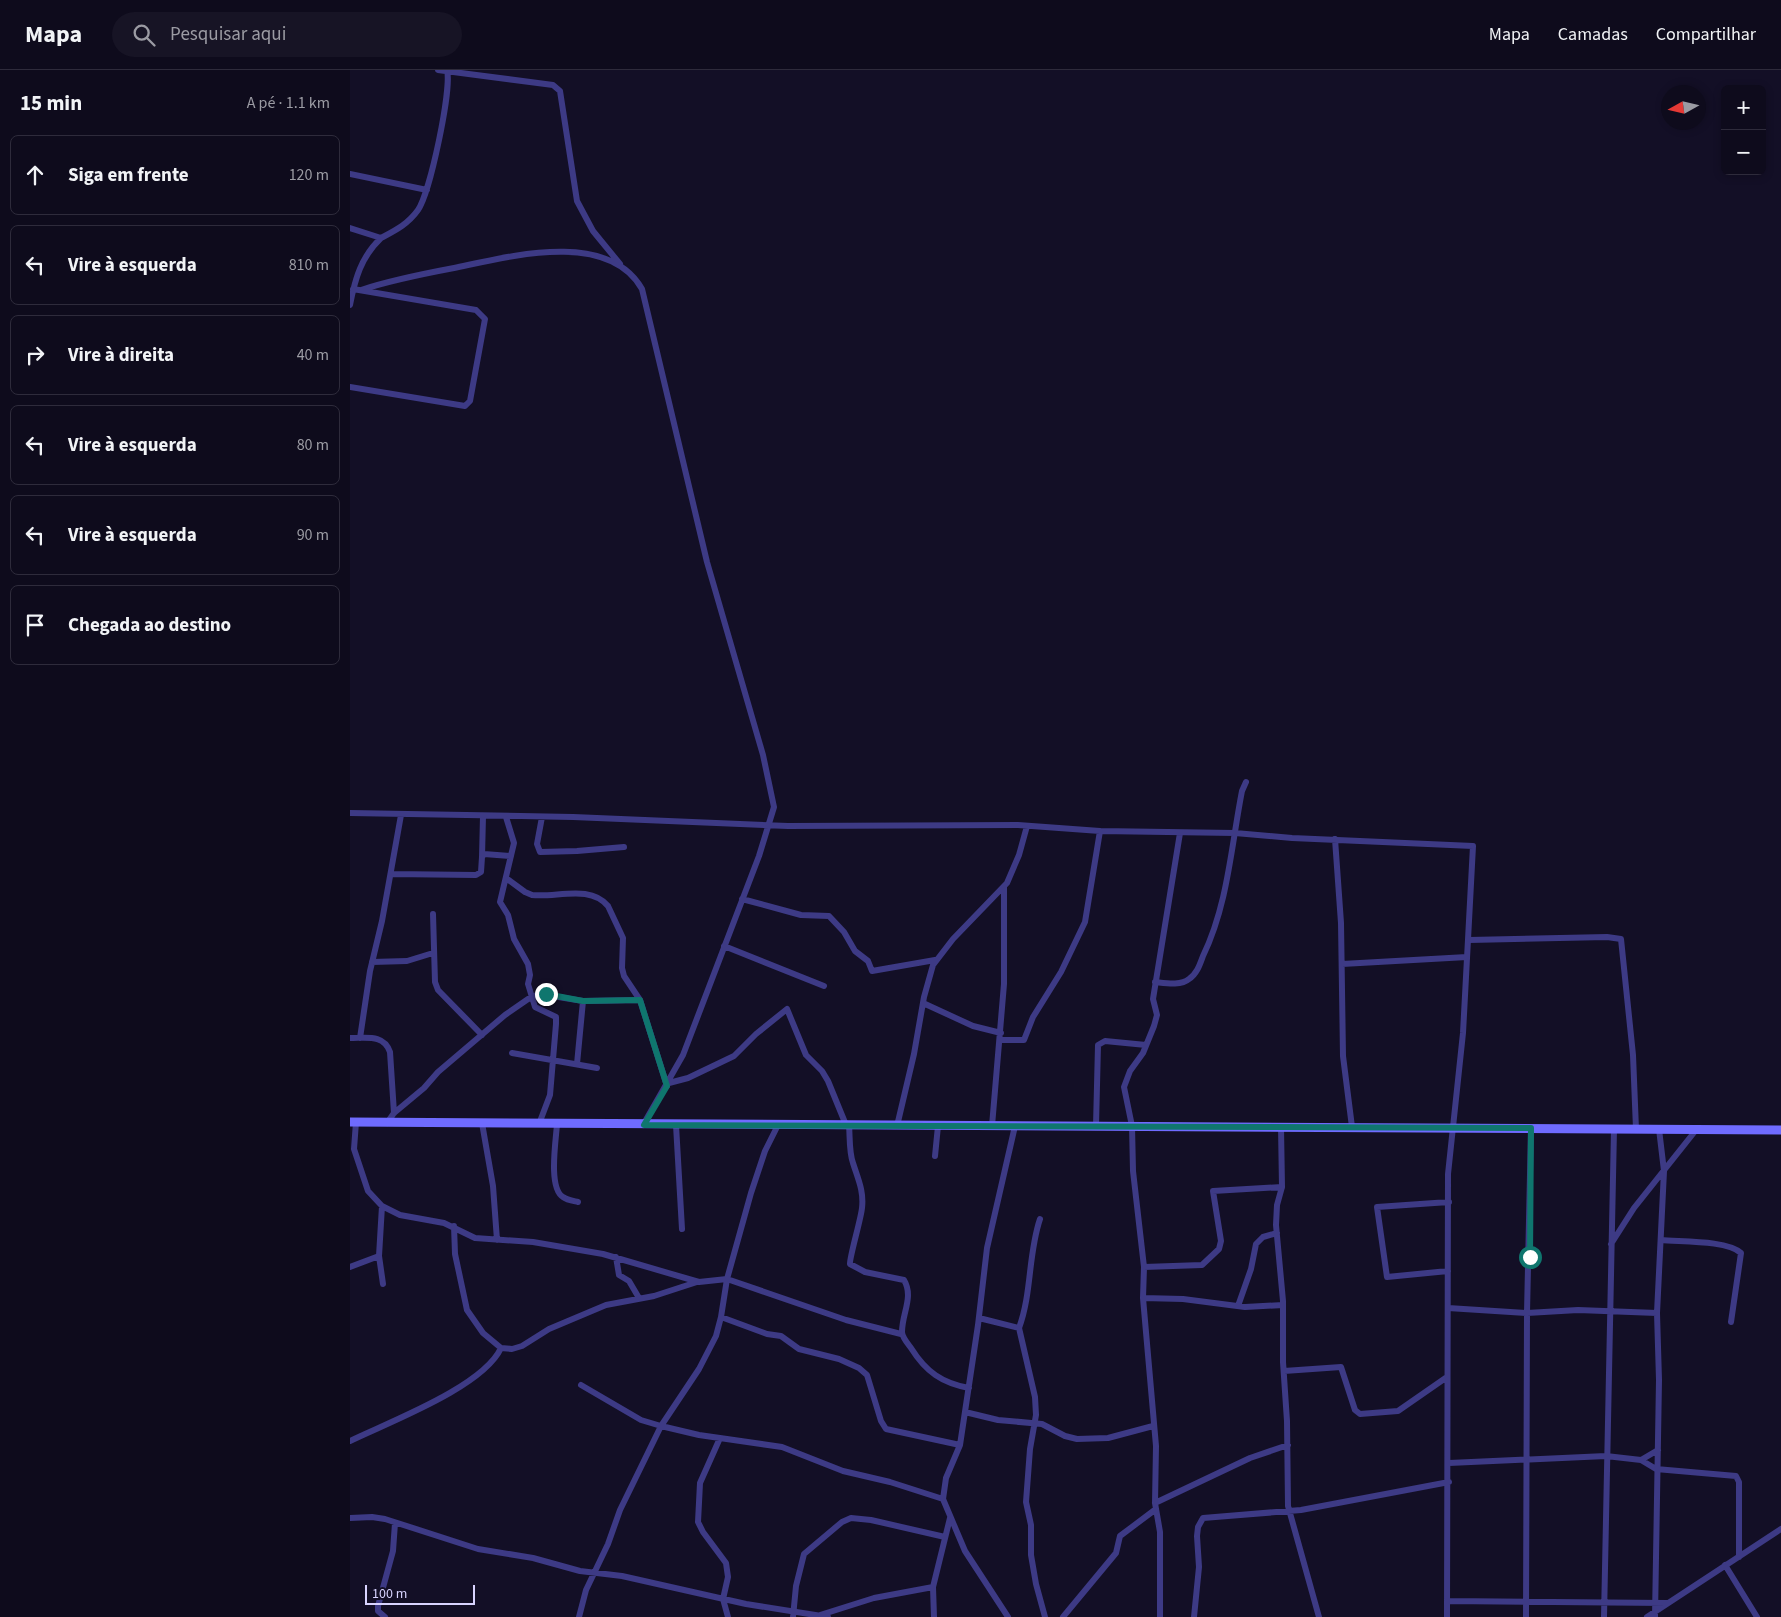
<!DOCTYPE html>
<html lang="pt">
<meta charset="utf-8">
<style>
:root{--surface:#0e0b1c;--page:#171425;--text:#f1f3f6;--muted:#9b9ba3;--line:#2e2b3b}
body{margin:0;font-family:"Source Sans 3",sans-serif;background:var(--page);color:var(--text)}
.controls{position:absolute;right:15px;top:15px;display:grid;overflow:hidden;border-radius:8px;box-shadow:0 2px 8px #0003}
.controls button{width:45px;height:45px;display:grid;place-items:center;padding:0;border:0;border-bottom:1px solid var(--line);background:var(--surface);color:var(--text);font:25px sans-serif}
.compass{position:absolute;left:1311px;top:15px;width:45px;height:45px;border-radius:50%;background:var(--surface);box-shadow:0 2px 8px #0003;rotate:262deg}
.scale{position:absolute;left:15px;bottom:12px;width:110px;box-sizing:border-box;padding-left:5px;border:2px solid #d9d4ff;border-top:0;font-size:14px;line-height:18px;white-space:nowrap;color:#d9d4ff;-webkit-text-stroke:4px #130f26;paint-order:stroke}
.stop{position:absolute;width:15px;height:15px;margin:-11px;border:4px solid #0f766e;border-radius:50%;background:#fff}
.stop.end{background:#0f766e;border-color:#fff;box-shadow:0 1px 5px #0008}
.list{margin:0;padding:0;list-style:none}
h2{display:flex;justify-content:space-between;align-items:center;height:65px;margin:0;padding:0 20px;font-size:21px}
h2 small{font-size:16px;font-weight:400;color:var(--muted)}
.list li{display:grid;grid-template-columns:32px 1fr auto;gap:15px;align-items:center;box-sizing:border-box;height:80px;margin:0 10px 10px;padding:0 10px;border:1px solid var(--line);border-radius:8px}
.list b{display:block;font-size:19px;white-space:nowrap}
.list em{font-size:16px;font-style:normal;color:var(--muted)}
.icon{flex:none;width:28px;height:28px;fill:none;stroke:currentColor;stroke-width:2;stroke-linecap:round;stroke-linejoin:round}
.map{position:relative;flex:none;width:1431px;height:1547px;overflow:hidden}
header{display:flex;align-items:center;gap:30px;box-sizing:border-box;height:70px;padding:0 25px;background:var(--surface);border-bottom:1px solid var(--line)}
header strong{font-size:24px}
nav{display:flex;gap:28px;margin-inline-start:auto;font-size:18px}
.search{width:350px;height:45px;background:var(--page);display:flex;align-items:center;gap:12px;box-sizing:border-box;padding:0 18px;border-radius:28px;color:var(--muted);font-size:19px}
main{display:flex}
aside{flex:1;background:var(--surface)}
.map>svg:first-child{display:block}
.lines{fill:none;stroke-linecap:round;stroke-linejoin:round}
.street{stroke:#3d3a85;stroke-width:6}
.secondary{stroke:#6f6bff;stroke-width:9}
.route{stroke:#0f766e;stroke-width:6}
</style>
<header>
<strong>Mapa</strong>
<div class="search"><svg class="icon" aria-label="search" viewBox="0 0 24 24"><circle cx="10" cy="10" r="6"/><path d="M15 15l6 6"/></svg>Pesquisar aqui</div>
<nav><a>Mapa</a><a>Camadas</a><a>Compartilhar</a></nav>
</header>
<main>
<aside>
<h2>15 min<small>A pé · 1.1 km</small></h2>
<ul class="list">
<li><svg class="icon" aria-label="ahead" viewBox="0 0 24 24"><path d="M12 20V5M6 11l6-6 6 6"/></svg><div><b>Siga em frente</b></div><em>120 m</em></li>
<li><svg class="icon" aria-label="left" viewBox="0 0 24 24"><path d="M17 20v-9H6M10 6l-5 5 5 5"/></svg><div><b>Vire à esquerda</b></div><em>810 m</em></li>
<li><svg class="icon" aria-label="right" viewBox="0 0 24 24"><path d="M7 20v-9h11M14 6l5 5-5 5"/></svg><div><b>Vire à direita</b></div><em>40 m</em></li>
<li><svg class="icon" aria-label="left" viewBox="0 0 24 24"><path d="M17 20v-9H6M10 6l-5 5 5 5"/></svg><div><b>Vire à esquerda</b></div><em>80 m</em></li>
<li><svg class="icon" aria-label="left" viewBox="0 0 24 24"><path d="M17 20v-9H6M10 6l-5 5 5 5"/></svg><div><b>Vire à esquerda</b></div><em>90 m</em></li>
<li><svg class="icon" aria-label="arrive" viewBox="0 0 24 24"><path d="M6 21V4h12l-3 4 3 4H6"/></svg><div><b>Chegada ao destino</b></div></li>
</ul>
</aside>
<div class="map">
<svg width="1431" height="1547" viewBox="0 0 1431 1547">
<rect width="100%" height="100%" fill="#130f26"/>
<g class="lines">
<path class="street" d="M88 0 203 15 210 21 227 131 243 161 270 194
M0 104 77 120
M0 158 31 168C46 160 58 154 68 140 80 123 102 19 97 0
M11 220C41 210 72 204 104 198 157 187 258 159 292 219L357 492 413 685 424 737 409 786 333 985 293 1055
M0 235C5 209 11 187 31 168
M0 317 115 336 120 331 135 249 126 240 3 219
M0 743 223 747 438 756 668 755 750 761 885 763 942 768 1123 776 1113 963 1098 1104 1097 1547
M156 747 164 773 150 832 158 845 164 869 178 894 180 905 178 914 185 937 206 947V954L200 1025 189 1054
M192 747 187 774 190 782 227 781 274 777
M985 769 991 853 993 986 1002 1057
M132 787 133 746
M41 804 126 805 131 802 132 787 134 784 161 786
M156 808 175 822 182 825C206 828 240 814 258 836L273 868 272 898 274 906 290 930 317 1016
M392 829 451 845 479 846 494 862 505 881 518 891 522 901 585 890
M83 844 85 912 88 920 132 965
M1119 870 1257 867 1271 869 1283 985 1286 1059
M374 876 474 916
M22 892 57 891 83 883
M992 894 1117 887
M805 912C815 913 831 916 839 909 847 904 850 894 853 886 878 834 881 777 892 721L896 712
M573 933 623 956 651 963
M0 968C17 968 34 964 40 982L44 1043
M10 968 20 901 32 851 51 745
M650 970H674L683 947 711 902 735 852 750 761
M162 983 247 998
M227 994 233 931
M319 1013 338 1008 384 986 406 964 437 939 456 985 472 1001 478 1011 496 1055
M6 1052 4 1079 18 1121 32 1136 50 1145 94 1153 125 1168 183 1172 253 1184 349 1212 377 1209 496 1250 551 1264
M37 1053 44 1043 74 1018 88 1002 155 945 181 927 190 924 233 931 290 930
M132 1053 143 1116 147 1170
M207 1054C206 1070 198 1118 213 1127 217 1130 224 1131 228 1132
M326 1055 332 1159
M499 1055C500 1067 499 1082 503 1093 508 1109 514 1121 512 1138 511 1149 499 1189 500 1194L515 1202 554 1210C564 1227 552 1243 552 1262 552 1267 558 1274 561 1278 576 1302 592 1313 619 1318
M547 1056 564 984 574 927 583 895 603 869 657 813 669 785 677 756
M642 1056 654 914V817
M746 1056 748 975 755 971 796 975
M931 1057 932 1117 927 1135 926 1155 933 1231V1292L937 1351 938 1436 969 1547
M1181 1058 1177 1243 1228 1240 1307 1243
M585 1086 588 1056
M32 1136 29 1186 33 1214
M104 1156 105 1184 117 1240 133 1263 151 1278 162 1279 172 1276 199 1259 256 1235 304 1226 347 1212
M1311 1170C1330 1172 1377 1170 1391 1183L1381 1252
M1261 1174 1284 1138 1346 1060
M266 1187 269 1205 279 1211 289 1228
M0 1197 29 1186
M794 1197 852 1195 869 1179 871 1171 863 1121 932 1117
M1098 1201 1037 1207 1027 1137 1099 1132
M793 1228 833 1229 895 1237 933 1235
M888 1236 901 1199 906 1174 913 1167 927 1163
M1098 1238 1177 1243 1176 1547
M371 1247 417 1264 431 1266 449 1279 489 1289 509 1298 517 1305 531 1351 536 1359 610 1375
M629 1248 669 1258 685 1327 686 1345 680 1379 676 1432 681 1455V1485L686 1514 695 1547
M669 1258C682 1223 678 1184 690 1149
M934 1301 991 1297 1005 1340 1010 1344 1048 1341 1097 1307
M231 1315 291 1350 311 1356 349 1365 432 1377 493 1401 540 1412 593 1429
M615 1342 648 1350 692 1354 715 1366 727 1369 758 1368 803 1356
M370 1368 350 1413 348 1452 353 1462 376 1493 378 1507 373 1529 378 1547
M0 1371C39 1352 133 1317 151 1278
M1291 1390 1308 1380
M1099 1393 1256 1386 1291 1390 1306 1399 1386 1406 1389 1412V1487
M805 1433 900 1388 938 1375
M0 1448 22 1447 35 1449 128 1479 183 1488 230 1501 272 1506 396 1534 478 1547
M1375 1495 1407 1547
M1097 1531 1317 1533
M470 1545 524 1528 583 1517
M35 1547 28 1541V1536L43 1481 45 1453
M229 1547 236 1520 258 1474 270 1440 311 1356 349 1299 366 1266 371 1247 377 1209 401 1123 415 1081 428 1055
M443 1547 446 1516 454 1484 492 1452 501 1448 521 1450 595 1467
M584 1547 583 1517 600 1448
M658 1547 615 1481 593 1429 596 1408 610 1375 628 1255 637 1178 665 1056
M713 1547 766 1483 770 1466 806 1439
M810 1547V1462L805 1433 806 1376 793 1228 794 1197 783 1101 782 1056 774 1017 780 1001 793 983 804 956 807 945 803 929 830 763
M844 1547 849 1497 847 1466 848 1457 853 1448 951 1440 1099 1412
M1254 1547 1264 1059
M1297 1547 1431 1459
M1305 1547 1309 1310 1307 1243 1314 1101 1309 1059"/>
<path class="secondary" d="M0 1052 1431 1060"/>
</g>
<g class="lines">
<path class="route" d="M196 924 233 931 290 930 317 1016 294 1055 1181 1058 1180 1187"/>
</g>
</svg>
<div class="controls">
<button>+</button>
<button>−</button>
</div>
<svg class="compass" viewBox="-18 -18 36 36"><path d="M0-13l5 13h-10z" fill="#e53935"/><path d="M0 13l5-13h-10z" fill="#9b9ba3"/></svg>
<div class="scale">100 m</div>
<div class="stop" style="left:1180px;top:1187px"></div>
<div class="stop end" style="left:196px;top:924px"></div>
</div>
</main>
